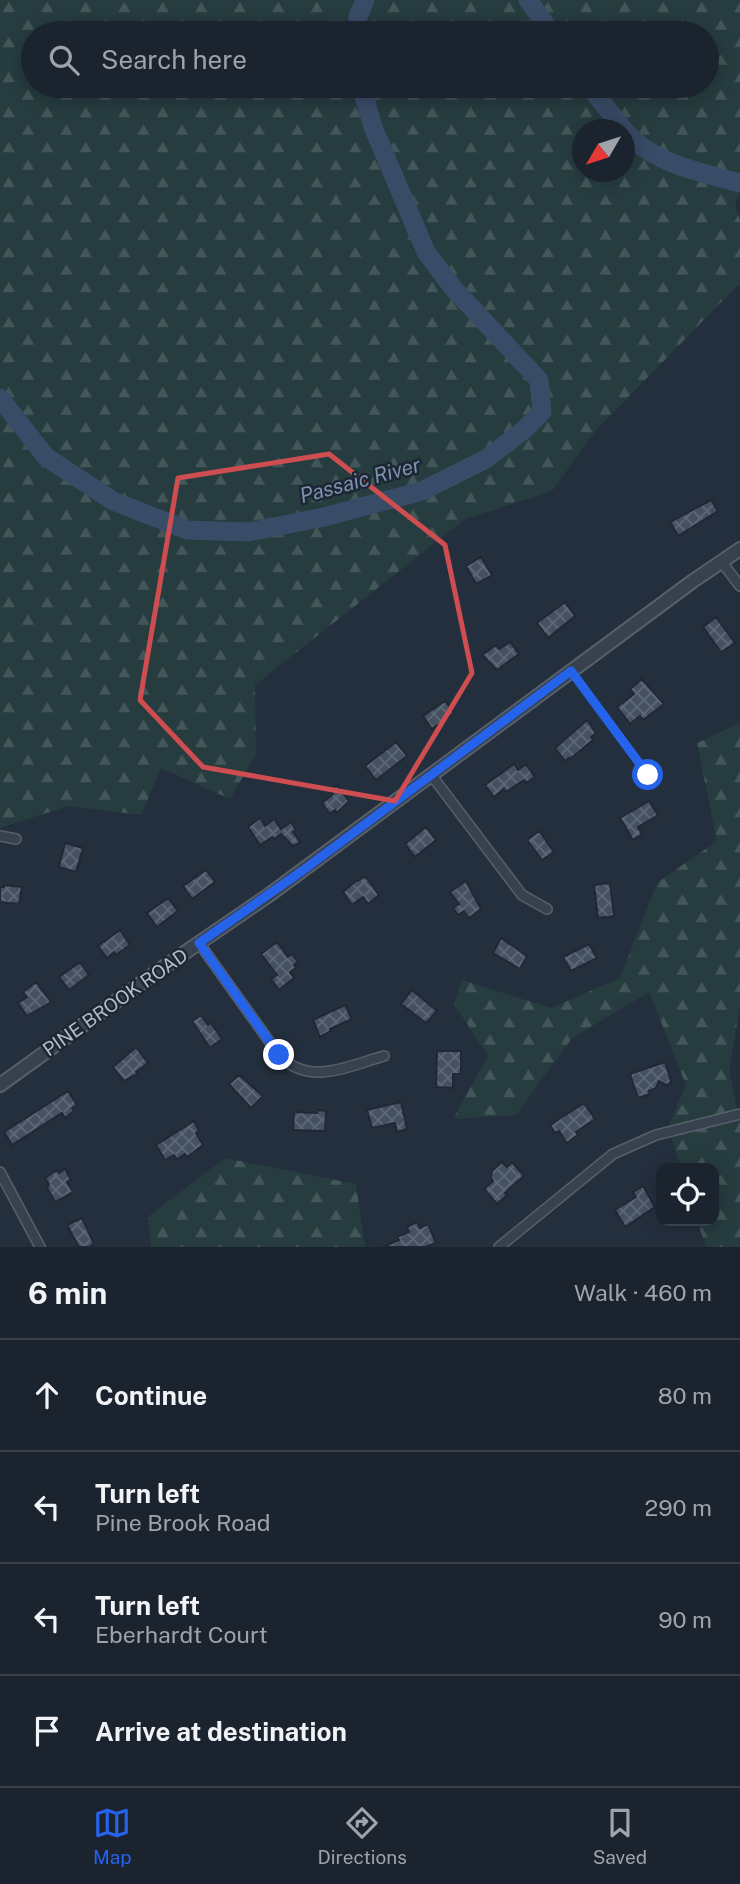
<!DOCTYPE html>
<meta charset="utf-8">
<style>
:root{--surface:#1b232e;--page:#242b36;--text:#f1f3f6;--muted:#a0a4aa;--line:#39404a;--accent:#2563eb}
body{margin:0;font-family:"Public Sans",sans-serif;background:var(--page);color:var(--text)}
.controls{position:absolute;right:21px;bottom:21px;display:grid;overflow:hidden;border-radius:14px;box-shadow:0 4px 18px #0003}
.controls button{width:63px;height:63px;display:grid;place-items:center;padding:0;border:0;border-bottom:2px solid var(--line);background:var(--surface);color:var(--text);font:35px sans-serif}
.compass{position:absolute;left:572px;top:119px;width:63px;height:63px;border-radius:50%;background:var(--surface);box-shadow:0 4px 18px #0003;rotate:231deg}
.stop{position:absolute;width:21px;height:21px;margin:-16px;border:5px solid #2563eb;border-radius:50%;background:#fff}
.stop.end{background:#2563eb;border-color:#fff;box-shadow:0 2px 7px #0008}
.list{margin:0;padding:0;list-style:none}
h2{display:flex;justify-content:space-between;align-items:center;height:91px;margin:0;padding:0 28px;font-size:30px}
h2 small{font-size:23px;font-weight:400;color:var(--muted)}
.list li{display:grid;grid-template-columns:46px 1fr auto;gap:21px;align-items:center;box-sizing:border-box;height:112px;padding:0 28px;border-top:2px solid var(--line)}
.list b{display:block;font-size:26px;white-space:nowrap}
.list p{margin:0;font-size:23px;white-space:nowrap;color:var(--muted)}
.list em{font-size:23px;font-style:normal;color:var(--muted)}
.icon{flex:none;width:38px;height:38px;fill:none;stroke:currentColor;stroke-width:2;stroke-linecap:round;stroke-linejoin:round}
.map{position:relative;flex:none;width:740px;height:1247px;overflow:hidden}
.search{position:absolute;background:var(--surface);box-shadow:0 4px 18px #0003;left:21px;right:21px;top:21px;height:77px;display:flex;align-items:center;gap:18px;box-sizing:border-box;padding:0 24px;border-radius:38px;color:var(--muted);font-size:26px}
.sheet{height:539px;background:var(--surface)}
nav{display:flex;justify-content:space-around;align-items:center;box-sizing:border-box;height:98px;border-top:2px solid var(--line);background:var(--surface);font-size:19px;color:var(--muted)}
nav a{display:grid;justify-items:center;gap:4px}
nav .on{color:var(--accent)}
.map>svg:first-child{display:block}
.forest{fill:url(#forest-firs);fill-rule:evenodd}
.lines{fill:none;stroke-linecap:round;stroke-linejoin:round}
.river{stroke:#394c67;stroke-width:19}
.building{fill:url(#building-cross-hatch);stroke:#1f2835;stroke-width:2}
.service-casing{stroke:#565f6c;stroke-width:8}
.minor-casing{stroke:#565f6c;stroke-width:12}
.tertiary-casing{stroke:#565f6c;stroke-width:16}
.service{stroke:#38414e;stroke-width:4.5}
.minor{stroke:#38414e;stroke-width:9}
.tertiary{stroke:#38414e;stroke-width:12}
.route{stroke:#2563eb;stroke-width:9}
.marked{fill:none;stroke:#ce4d50;stroke-width:5;stroke-linejoin:round}
.labels{text-anchor:middle;dominant-baseline:central;stroke-width:5;stroke-linejoin:round;paint-order:stroke}
.street-label{font-size:19px;fill:#b4bcc9;stroke:#1d2633}
.water-label{font-size:21px;font-style:italic;fill:#7c92b1;stroke:#1d2633}
</style>
<div class="map">
<svg width="740" height="1247" viewBox="0 0 740 1247">
<defs>
<pattern id="forest-firs" width="22" height="20" patternUnits="userSpaceOnUse" patternTransform="scale(1.75)"><rect width="22" height="20" fill="#263c3f"/><path d="M5 1l3.5 6h-7zM16 11l3.5 6h-7z" fill="#435659"/></pattern>
<pattern id="building-cross-hatch" width="8" height="8" patternUnits="userSpaceOnUse" patternTransform="scale(1.75)"><rect width="8" height="8" fill="#455162"/><path d="M0 0l8 8M0 8l8-8" fill="none" stroke="#5d6877"/></pattern>
</defs>
<rect width="100%" height="100%" fill="#242f3e"/>
<path class="forest" d="M0 0H740V190L735 204 740 220V283L595 431 552 491 465 519 255 685 256 754 230 799 161 768 141 815 68 806 0 828ZM33 33H707V86H33ZM582 130H624V172H582Z
M740 723V1005L729 1071 737 1109 740 1113V1247H706L697 1221H714V1168H681L668 1127 686 1085 649 992 572 1038 516 1115 453 1119 488 1056 454 1004 462 980 551 1008 620 978 657 883 717 841 697 743Z
M225 1158 356 1184 365 1247H151L148 1217Z"/>
<g class="lines">
<path class="river" d="M528 0 552 33
M357 33 358 17 365 0
M589 86 624 130
M624 130C651 163 700 172 740 183
M0 398 46 457 113 501 187 530 248 532 324 517 422 491 486 459 524 430 542 412 539 380 454 289 426 252 373 127 361 86"/>
</g>
<path class="building" d="M711 500 718 511 678 536 670 522Z
M481 557 492 575 476 584 466 566Z
M565 602 575 616 548 638 537 623Z
M716 617 735 643 721 652 703 627Z
M510 642 519 654 497 670 482 655 496 645 499 649Z
M642 679 664 704 643 720 640 716 630 724 617 707 634 694 630 689Z
M445 701 454 713 432 729 423 716Z
M587 720 596 733 591 737 593 740 570 759 569 758 565 761 555 748Z
M396 742 407 756 376 780 365 766Z
M514 764 518 770 526 764 535 777 526 783 524 780 506 792 504 789 494 797 485 785Z
M337 785 349 801 337 813 335 810 330 814 322 803 333 794 330 790Z
M649 801 658 815 638 827 642 834 633 840 620 818Z
M260 818 265 826 274 819 281 829 291 822 296 830 293 832 300 842 293 846 281 834 274 839 272 837 260 845 248 827Z
M426 827 436 840 415 857 405 844Z
M539 831 554 852 542 860 527 840Z
M65 843 83 848 76 872 59 867Z
M206 870 215 882 192 899 183 886Z
M365 876 379 895 368 904 363 897 352 905 343 892 357 880 358 881Z
M466 881 481 909 469 918 464 911 458 915 453 908 459 904 450 892Z
M610 883 614 916 598 918 594 885Z
M4 885 22 887 19 904 0 902V887H4Z
M168 898 178 911 157 927 147 913Z
M120 930 130 945 116 955 114 952 107 958 98 946Z
M501 938 527 956 520 969 493 953Z
M277 942 288 957 292 954 298 962 294 965 296 968 290 972 294 978 279 990 271 979 277 975 261 954Z
M589 944 597 958 571 971 563 957Z
M80 962 89 975 69 990 59 977Z
M36 982 51 1002 27 1016 18 1003 27 997 23 992Z
M412 990 437 1011 426 1023 401 1004Z
M345 1005 352 1019 330 1029 331 1031 320 1037 313 1020Z
M201 1015 208 1025 211 1023 222 1039 210 1048 192 1021Z
M136 1047 148 1063 136 1072 137 1074 124 1081 113 1067Z
M437 1051H461V1074H453V1088L436 1087Z
M665 1062 671 1081 669 1084 666 1085 659 1081 656 1088 649 1091 650 1094 638 1098 630 1074Z
M239 1075 263 1096 251 1108 229 1084Z
M68 1091 77 1105 72 1108 74 1111 65 1118 62 1113 12 1145 4 1132Z
M401 1102 407 1129 397 1132 395 1123 372 1128 367 1110Z
M584 1103 595 1119 576 1132 578 1135 567 1143 559 1131 555 1133 550 1125Z
M318 1110 326 1111 325 1131 293 1130 294 1112 317 1113Z
M194 1121 199 1131 196 1133 203 1145 187 1157 185 1154 177 1159 174 1155 165 1160 156 1145Z
M502 1162 507 1167 512 1162 524 1176 510 1188 505 1193 507 1195 497 1204 484 1189 493 1181 491 1178 492 1171Z
M65 1169 71 1180 67 1182 73 1192 55 1202 47 1188 49 1184 45 1178 57 1170 59 1173Z
M643 1186 655 1207 625 1227 615 1210 636 1197 633 1192Z
M82 1218 94 1244 89 1247H79L67 1225Z
M417 1222 420 1228 428 1224 436 1243 425 1247H383L399 1240 397 1237 409 1232 407 1227Z"/>
<g class="lines">
<defs>
<path id="service" d="M572 672 648 775"/>
<path id="minor" d="M721 561 740 586
M432 776 522 895 547 909
M0 836 16 839
M199 943 279 1055C309 1087 348 1066 384 1056
M0 1172 40 1247
M499 1247 613 1154 656 1135 740 1114"/>
<path id="tertiary" d="M0 1085 158 971 269 895 693 581 740 549"/>
</defs>
<use href="#service" class="service-casing"/>
<use href="#minor" class="minor-casing"/>
<use href="#tertiary" class="tertiary-casing"/>
<use href="#service" class="service"/>
<use href="#minor" class="minor"/>
<use href="#tertiary" class="tertiary"/>
</g>
<g class="lines">
<path class="route" d="M279 1055 199 943 302 871 571 671 648 775"/>
</g>
<path class="marked" d="M329 454 445 545 472 673 395 801 203 767 140 700 178 478Z"/>
<g class="labels">
<g class="street-label">
<text transform="translate(115 1002) rotate(-35)">PINE BROOK ROAD</text>
</g>
<g class="water-label">
<text transform="translate(360 480) rotate(-15)">Passaic River</text>
</g>
</g>
</svg>
<div class="controls">
<button><svg class="icon" aria-label="locate" viewBox="0 0 24 24"><circle cx="12" cy="12" r="6"/><path d="M12 2v4M12 18v4M2 12h4M18 12h4"/></svg></button>
</div>
<svg class="compass" viewBox="-18 -18 36 36"><path d="M0-13l5 13h-10z" fill="#e53935"/><path d="M0 13l5-13h-10z" fill="#a0a4aa"/></svg>
<div class="stop" style="left:648px;top:775px"></div>
<div class="stop end" style="left:279px;top:1055px"></div>
<div class="search"><svg class="icon" aria-label="search" viewBox="0 0 24 24"><circle cx="10" cy="10" r="6"/><path d="M15 15l6 6"/></svg>Search here</div>
</div>
<section class="sheet">
<h2>6 min<small>Walk · 460 m</small></h2>
<ul class="list">
<li><svg class="icon" aria-label="ahead" viewBox="0 0 24 24"><path d="M12 20V5M6 11l6-6 6 6"/></svg><div><b>Continue</b></div><em>80 m</em></li>
<li><svg class="icon" aria-label="left" viewBox="0 0 24 24"><path d="M17 20v-9H6M10 6l-5 5 5 5"/></svg><div><b>Turn left</b><p>Pine Brook Road</p></div><em>290 m</em></li>
<li><svg class="icon" aria-label="left" viewBox="0 0 24 24"><path d="M17 20v-9H6M10 6l-5 5 5 5"/></svg><div><b>Turn left</b><p>Eberhardt Court</p></div><em>90 m</em></li>
<li><svg class="icon" aria-label="arrive" viewBox="0 0 24 24"><path d="M6 21V4h12l-3 4 3 4H6"/></svg><div><b>Arrive at destination</b></div></li>
</ul>
</section>
<nav>
<a class="on"><svg class="icon" aria-label="map" viewBox="0 0 24 24"><path d="M3 6l6-2 6 2 6-2v14l-6 2-6-2-6 2zM9 4v14M15 6v14"/></svg>Map</a>
<a><svg class="icon" aria-label="directions" viewBox="0 0 24 24"><path d="M12 3l9 9-9 9-9-9zM9 14v-3h6M13 9l2 2-2 2"/></svg>Directions</a>
<a><svg class="icon" aria-label="saved" viewBox="0 0 24 24"><path d="M7 4h10v16l-5-4-5 4z"/></svg>Saved</a>
</nav>
